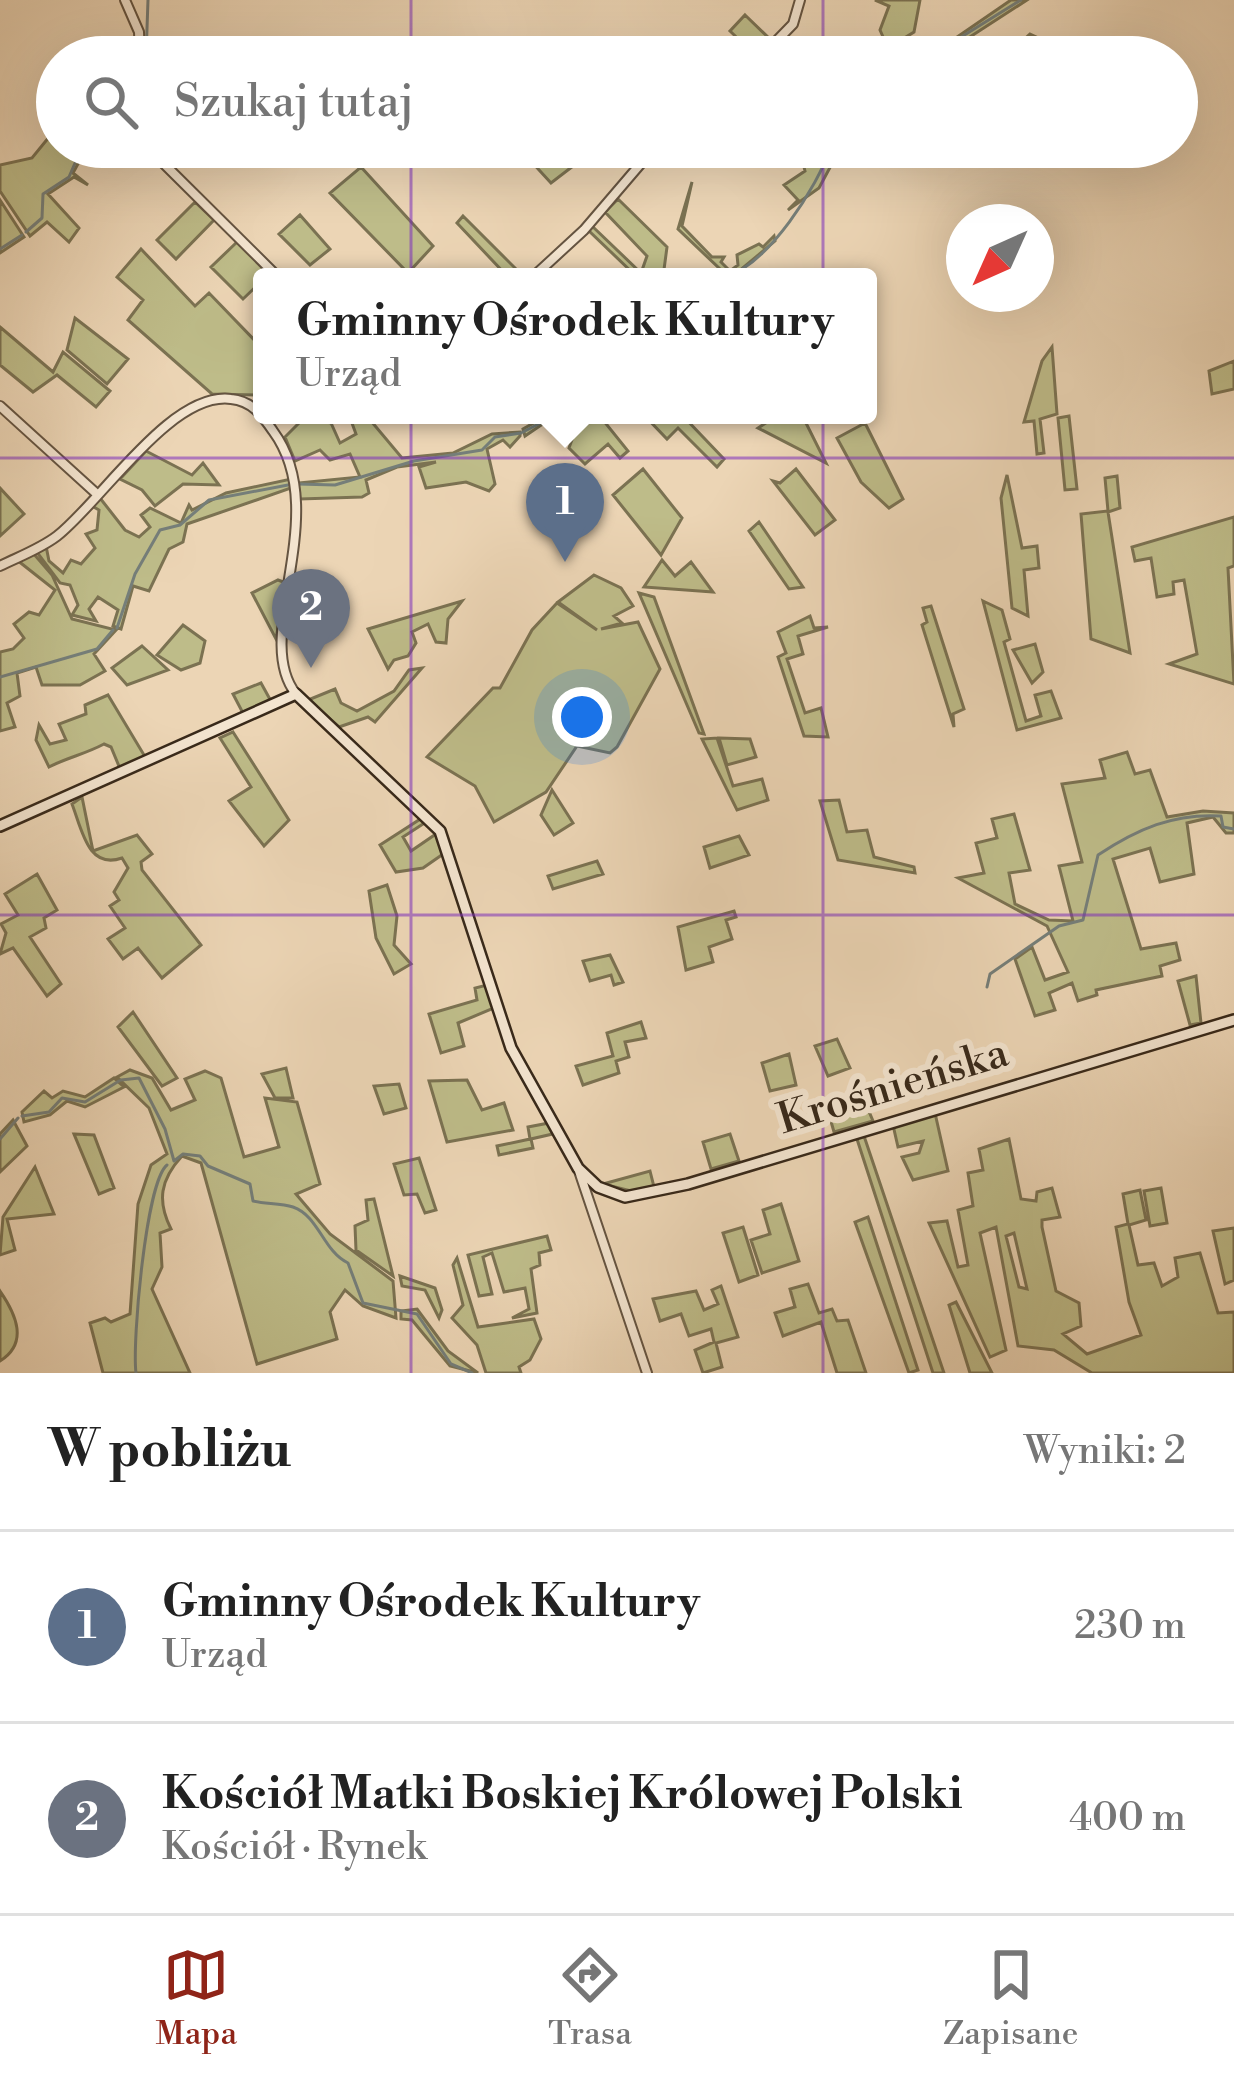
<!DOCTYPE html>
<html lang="pl">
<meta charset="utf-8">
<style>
:root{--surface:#fff;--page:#f6f6f6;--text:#222;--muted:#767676;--line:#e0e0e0;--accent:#8f2418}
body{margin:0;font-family:"Libre Bodoni",serif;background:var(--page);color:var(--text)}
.compass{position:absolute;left:946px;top:204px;width:108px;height:108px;border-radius:50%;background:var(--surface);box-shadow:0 12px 48px #0002;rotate:225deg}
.you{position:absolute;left:582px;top:717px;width:42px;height:42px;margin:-30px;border:9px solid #fff;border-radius:50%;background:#1a73e8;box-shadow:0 0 0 18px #1a73e833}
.badge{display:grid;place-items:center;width:78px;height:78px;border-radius:50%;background:var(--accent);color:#fff;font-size:39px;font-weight:700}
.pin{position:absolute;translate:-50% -99px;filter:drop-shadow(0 3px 6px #0008)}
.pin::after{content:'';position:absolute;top:63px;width:42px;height:36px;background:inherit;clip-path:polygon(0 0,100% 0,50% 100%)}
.popup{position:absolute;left:253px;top:268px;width:624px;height:156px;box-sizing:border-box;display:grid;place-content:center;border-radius:12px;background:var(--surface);filter:drop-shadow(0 3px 9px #0005);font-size:39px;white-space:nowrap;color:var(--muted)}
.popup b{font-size:45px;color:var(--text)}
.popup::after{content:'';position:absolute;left:50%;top:100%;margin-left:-24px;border:24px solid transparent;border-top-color:var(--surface)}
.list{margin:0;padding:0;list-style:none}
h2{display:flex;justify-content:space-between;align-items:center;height:156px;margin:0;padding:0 48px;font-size:51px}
h2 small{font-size:39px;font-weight:400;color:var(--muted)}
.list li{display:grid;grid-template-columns:78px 1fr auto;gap:36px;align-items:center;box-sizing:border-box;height:192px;padding:0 48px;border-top:3px solid var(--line)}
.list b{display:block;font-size:45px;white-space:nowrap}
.list p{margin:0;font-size:39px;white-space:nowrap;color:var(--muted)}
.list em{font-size:39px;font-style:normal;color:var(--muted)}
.icon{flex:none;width:66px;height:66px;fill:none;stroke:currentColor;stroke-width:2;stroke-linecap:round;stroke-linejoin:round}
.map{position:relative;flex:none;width:1234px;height:1373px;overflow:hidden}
.search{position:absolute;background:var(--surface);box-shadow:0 12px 48px #0002;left:36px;right:36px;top:36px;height:132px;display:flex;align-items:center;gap:30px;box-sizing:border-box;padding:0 42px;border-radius:66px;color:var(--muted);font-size:45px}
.sheet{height:540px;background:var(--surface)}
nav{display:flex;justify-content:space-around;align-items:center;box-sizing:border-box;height:168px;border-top:3px solid var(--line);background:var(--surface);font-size:33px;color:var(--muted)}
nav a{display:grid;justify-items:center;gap:6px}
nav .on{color:var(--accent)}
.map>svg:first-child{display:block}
.green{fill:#bebc89;stroke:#7b7252;stroke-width:3;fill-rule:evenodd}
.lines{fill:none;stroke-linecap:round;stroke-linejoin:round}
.stream{stroke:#757e79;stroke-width:3}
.tertiary-casing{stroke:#655441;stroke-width:12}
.secondary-casing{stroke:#38291a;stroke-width:14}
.tertiary{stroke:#f3e4cf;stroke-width:8}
.secondary{stroke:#f3e4cf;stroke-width:9}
.grid{fill:none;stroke:#7b2cbf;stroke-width:3;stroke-opacity:0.55}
.labels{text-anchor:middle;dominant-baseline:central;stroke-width:12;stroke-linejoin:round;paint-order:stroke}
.street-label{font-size:42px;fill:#38291a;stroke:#f3e4cf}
</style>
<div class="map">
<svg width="1234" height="1373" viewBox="0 0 1234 1373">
<rect width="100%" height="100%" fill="#ecd5b5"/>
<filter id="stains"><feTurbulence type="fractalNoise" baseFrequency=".00167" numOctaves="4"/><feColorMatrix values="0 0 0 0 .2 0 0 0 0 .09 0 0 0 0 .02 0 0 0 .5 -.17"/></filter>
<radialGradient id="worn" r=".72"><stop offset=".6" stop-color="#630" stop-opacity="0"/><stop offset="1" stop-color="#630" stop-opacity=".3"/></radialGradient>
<path class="green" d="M875 0H920L914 32 888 48 880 30 889 6Z
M1011 0H1027L939 57H928Z
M745 15 773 42 757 57 730 31Z
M1030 34 1051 44 1048 49 1058 57H1005Z
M54 131 57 147H87L73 173 88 185 74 177 48 194 79 228 69 242 47 222 30 236 0 191V165L32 158Z
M518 147H562L577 163 551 183Z
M825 147H841L819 188 788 210 798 200 784 185 805 171 802 159Z
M361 167 433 246 408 273 330 193Z
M692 182 682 226 712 257H724L721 262 730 271 738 265 737 255 759 244 763 247 774 236 775 241 732 277H716L721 270 678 229Z
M618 199 667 247 663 277H637L588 230 592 226 641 273 647 256 605 212Z
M0 200 24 237 0 253Z
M195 202 214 220 176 259 157 240Z
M300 215 330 249 310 265 279 234Z
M463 216 524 277H508L457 223Z
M237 242 269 274 243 299 211 267Z
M141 249 195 306 209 293 262 348V395L212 394 128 320 143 300 117 277Z
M75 318 128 359 107 384 67 350Z
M0 327 53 372 63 352 110 391 96 407 57 375 33 392 0 365Z
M1052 347 1057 414 1040 419 1044 453 1037 454 1034 421 1024 422 1042 361Z
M1234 361V389L1212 394 1209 371Z
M307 415H324L321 421 331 423 340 443 356 434 349 415H366L402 458 453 453 492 434 520 432V436L510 447 503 440 487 449 495 484 489 491 466 482 426 488 419 467 436 462 397 467 366 480 369 493 362 497 300 499 298 483 360 477 350 454 330 460 320 450 295 461 285 437Z
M548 415H599L628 451 620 458 608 444 585 464 569 448 579 420 550 419 525 436 523 429Z
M644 415H682L724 459 717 467 678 428 667 439Z
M778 415H802L826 463 758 428Z
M1069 416 1077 489 1065 490 1058 418Z
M865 423 903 499 889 508 861 482 837 438Z
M146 451 192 475 203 463 219 485 183 484 155 506 142 490 120 479Z
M643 469 682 518 661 555 613 495Z
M796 469 835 520 815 535 773 481 780 483Z
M1007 475 1022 548 1037 546 1039 568 1024 570 1028 616 1012 608 1001 498Z
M1117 476 1120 508 1108 512 1130 653 1091 639 1081 514 1108 511 1105 478Z
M291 479V488L187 524 183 542 169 549 149 591 133 586 121 629 113 626 118 610 98 597 89 609 96 621 72 615 78 605 70 585 60 583 36 551 46 546 49 561 63 573 71 560 81 564 95 548 86 534 97 530 99 510 92 506 100 498 125 530 139 537 150 527 141 515 150 508 181 523 189 505 192 510 226 493Z
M0 488 24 514 0 536Z
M1234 517V566L1228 568 1234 684 1169 664 1197 654 1184 580 1173 582 1174 594 1157 597 1151 558 1135 561 1132 547Z
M759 522 803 587 789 589 749 531Z
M33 553 52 575 72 619 116 630 94 654 105 671 80 685H42L36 667 17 673 20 696 7 703 15 727 0 731V652L13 649 24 638 14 624 29 612 39 615 55 590 17 560Z
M662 560 675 576 691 562 713 592 644 587Z
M594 575 621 588 633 606 614 616 622 623 601 629 638 622 660 669 617 747 610 753 577 746 546 792 494 822 475 786 427 757 493 688H500L532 630 557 603 597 630 558 602Z
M278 580 286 583 276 639 252 593Z
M295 593 311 628 290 637 288 636Z
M639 593 654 597 704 734 699 733Z
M462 601 448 619 446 643 436 642 428 624 412 632 416 643 408 656 394 660 388 669 368 629Z
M983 601 1002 610 1010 639 1004 642 1026 721 1041 716 1035 695 1051 691 1061 718 1017 730Z
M931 606 964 709 953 714 954 727 922 625 927 622 923 608Z
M810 616 814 628 828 627 798 636 803 654 787 659 805 713 821 708 828 737 804 736 778 657 786 653 778 632Z
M183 625 205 641 200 663 181 670 157 655Z
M1035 644 1043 672 1032 683 1013 650Z
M142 646 168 670 127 685 112 668Z
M422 668 375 722 368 717 339 727 308 700 335 689 341 703 357 711 394 691 409 670Z
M261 683 272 703 245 717 233 694Z
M108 695 147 760 121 771 111 747 104 744C83 755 71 756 49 767L36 740 39 725 50 744 66 740 59 724 86 714 85 705Z
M233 732 289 820 264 846 229 801 251 787 220 738Z
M717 738 733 786 762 779 768 800 737 810 702 739Z
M719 738 750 739 756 757 727 765Z
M1127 752 1135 774 1150 770 1167 817 1203 811 1234 813V833H1226L1213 817 1187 823 1194 874 1160 882 1150 848 1113 859 1141 949 1176 943 1180 960 1160 966 1162 976 1096 990 1097 995 1078 1001 1072 983 1049 993 1055 1010 1035 1016 1015 959 1032 947 1045 980 1068 972 1047 926 958 878 984 873 976 843 997 838 992 819 1014 814 1030 870 1009 873 1015 904 1049 920 1073 921 1059 866 1082 862 1062 784 1105 778 1100 760Z
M552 790 573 823 554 835 541 815Z
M82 797 93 851 137 835 152 854 141 862 142 870 201 945 162 978 138 948 123 959 108 939 125 928 110 906 119 900 114 892 128 868 122 858C88 870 82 830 72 804Z
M839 800 847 832 867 830 874 857 914 867 915 873 838 860 820 801Z
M422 818 426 822 403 837 411 851 436 834 446 852 423 868 396 872 380 845Z
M739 836 749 855 710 868 704 847Z
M597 861 603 874 553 889 548 876Z
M37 874 57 910 44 918 46 928 30 937 61 984 47 996 13 948 0 954 6 933 1 924 18 915 5 894Z
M387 885 397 916 394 945 411 964 394 974 376 938 369 891Z
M734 911 736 917 726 920 732 939 709 947 713 962 686 970 678 927Z
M610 955 623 982 614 985 611 975 590 981 583 961Z
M1196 976 1201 1023 1190 1025 1178 981Z
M487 985 494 1008 458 1023 464 1046 441 1053 429 1014 477 1000 475 988Z
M133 1012 177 1078 162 1086 118 1027Z
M641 1022 646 1038 625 1042 629 1057 616 1061 619 1073 583 1085 576 1066 613 1056 607 1033Z
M837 1039 850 1068 828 1076 815 1046Z
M789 1054 796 1085 770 1091 762 1063Z
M286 1068 293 1098H275L262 1074Z
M130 1070 152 1078 171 1110 195 1100 185 1079 205 1071 221 1078 244 1157 279 1147 265 1098 297 1102 320 1184 296 1194 330 1234 393 1281 396 1318 363 1306 345 1290 330 1312 337 1339 257 1364 201 1163 182 1156C160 1180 157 1201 171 1229L160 1233 162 1267 152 1289 190 1373H103L90 1323 105 1318 111 1322 130 1314 138 1204 151 1165 167 1154 149 1108 117 1077Z
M114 1078 124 1087 85 1107 67 1101 50 1115 24 1122 22 1112 44 1091 52 1098 63 1091 85 1097Z
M467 1080 482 1110 504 1103 513 1130 447 1142 429 1081Z
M399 1084 406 1108 384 1114 374 1086Z
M865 1102 873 1121 834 1132 830 1118Z
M935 1113 948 1171 913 1180 902 1157 919 1153 923 1141 898 1147 893 1125Z
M13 1120 27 1146 0 1172V1134Z
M549 1123 557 1133 531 1139 533 1148 499 1155 497 1146 530 1139 528 1127Z
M863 1133 944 1373H933L856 1136Z
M74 1134 94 1135 114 1188 99 1194Z
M730 1134 739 1161 711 1169 703 1142Z
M1009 1139 1021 1199 1036 1201 1037 1192 1052 1188 1060 1217 1042 1220V1227L1056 1291 1079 1303 1081 1326 1063 1334 1087 1354 1141 1335 1129 1302 1116 1227 1128 1224 1123 1194 1140 1190 1146 1220 1129 1225 1138 1265 1154 1263 1162 1286 1178 1277 1175 1258 1200 1253 1218 1313 1234 1312V1373H1092L1054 1350 1018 1346 996 1227 980 1233 1006 1350 990 1357 929 1223 947 1221 958 1267 968 1265 958 1210 973 1206 968 1173 983 1170 979 1149ZM1014 1233 1027 1289 1019 1287 1006 1236Z
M419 1158 436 1210 425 1213 417 1194 404 1195 394 1164Z
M35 1167 54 1214 7 1219 15 1250 0 1255 3 1217Z
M650 1171 654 1187 635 1192 603 1184Z
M1161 1188 1167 1223 1150 1226 1144 1191Z
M374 1199 393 1276 356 1250 355 1226 368 1220 366 1200Z
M781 1204 799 1261 762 1273 751 1240 770 1234 763 1210Z
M868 1217 918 1370 909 1373 855 1222Z
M743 1227 758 1275 739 1282 723 1233Z
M1234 1228V1280L1225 1284 1213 1231Z
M547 1236 551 1250 539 1253 540 1265 531 1269 537 1313 512 1318 529 1309 525 1288 504 1292 492 1253 483 1257 492 1294 479 1296 468 1255Z
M457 1258 478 1327 534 1319 541 1339 530 1360 519 1367 521 1373H486L477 1345 452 1318 463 1305 453 1265Z
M400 1276 435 1288 442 1310 439 1318 425 1290 402 1286Z
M808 1284 819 1313 832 1309 837 1321 848 1320 866 1373H837L821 1322 783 1336 775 1313 795 1307 790 1289Z
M721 1286 738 1337 716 1343 722 1367 703 1373 695 1350 714 1342 711 1329 689 1336 681 1314 660 1321 653 1299 696 1291 704 1310 718 1304 712 1290Z
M0 1291C16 1314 29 1343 0 1361Z
M956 1302 992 1373H970L949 1305Z
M417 1309 448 1351 478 1373 450 1366 412 1320 401 1319V1311Z"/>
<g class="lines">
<path class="stream" d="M146 57 148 0
M929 57 1021 0
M26 232 42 218 43 194 69 177 82 147
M0 249 22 235
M725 277C769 264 817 187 831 147
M566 415H581
M523 432 556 415
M298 484 335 485 414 461 482 450 495 437 521 433
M117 628 135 574 160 530 180 525 209 500 288 485
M0 677 97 649 113 630
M987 987 990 974 1059 926 1083 920 1098 855C1137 829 1174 813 1221 816L1223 827 1234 829
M121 1080 139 1078 165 1129 174 1161 183 1154 200 1156 208 1166 250 1184 253 1201C265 1204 281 1203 293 1207 319 1216 323 1251 348 1263L363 1303 417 1314 451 1364 472 1373
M22 1116 49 1112 62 1098 85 1102 119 1081
M0 1139 18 1118
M136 1373C132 1342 146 1182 167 1165"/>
<defs>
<path id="tertiary" d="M125 0 139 32 140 57
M761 57 793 24 800 0
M147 147 278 277
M533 277 584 230 655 147
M0 406 98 495
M0 566C18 557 40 549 57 536 101 502 171 391 231 399 252 401 262 415 273 431 334 514 250 636 296 694
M578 1168 647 1373"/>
<path id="secondary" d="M0 826 296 694 440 831 511 1048 578 1168 598 1187 625 1197 688 1184 1234 1020"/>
</defs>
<use href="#tertiary" class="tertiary-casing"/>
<use href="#secondary" class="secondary-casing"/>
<use href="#tertiary" class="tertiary"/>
<use href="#secondary" class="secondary"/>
</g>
<path class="grid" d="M411 0V57M823 0V57M411 147V1373M823 147V1373M0 458H1234M0 915H1234"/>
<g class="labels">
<g class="street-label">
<text transform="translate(893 1087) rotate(-17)">Krośnieńska</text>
</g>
</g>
<rect width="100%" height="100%" filter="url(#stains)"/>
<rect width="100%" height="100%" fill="url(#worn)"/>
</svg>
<svg class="compass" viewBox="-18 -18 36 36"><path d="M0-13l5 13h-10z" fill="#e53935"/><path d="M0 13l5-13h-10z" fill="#767676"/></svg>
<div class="you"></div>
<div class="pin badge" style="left:565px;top:562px;background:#5c6f8a">1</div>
<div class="popup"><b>Gminny Ośrodek Kultury</b>Urząd</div>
<div class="pin badge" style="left:311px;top:668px;background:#6b7280">2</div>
<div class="search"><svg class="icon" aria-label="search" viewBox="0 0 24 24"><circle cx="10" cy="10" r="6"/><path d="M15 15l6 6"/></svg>Szukaj tutaj</div>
</div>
<section class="sheet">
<h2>W pobliżu<small>Wyniki: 2</small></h2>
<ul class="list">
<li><span class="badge" style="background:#5c6f8a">1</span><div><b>Gminny Ośrodek Kultury</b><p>Urząd</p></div><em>230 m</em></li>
<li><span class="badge" style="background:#6b7280">2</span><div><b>Kościół Matki Boskiej Królowej Polski</b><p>Kościół · Rynek</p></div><em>400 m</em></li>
</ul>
</section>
<nav>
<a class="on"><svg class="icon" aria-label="map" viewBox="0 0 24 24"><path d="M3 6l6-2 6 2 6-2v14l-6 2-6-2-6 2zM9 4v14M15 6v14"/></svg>Mapa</a>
<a><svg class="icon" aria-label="directions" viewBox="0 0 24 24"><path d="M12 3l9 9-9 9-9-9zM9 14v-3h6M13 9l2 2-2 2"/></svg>Trasa</a>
<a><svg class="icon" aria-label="saved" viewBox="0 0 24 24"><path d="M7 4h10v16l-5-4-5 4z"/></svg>Zapisane</a>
</nav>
